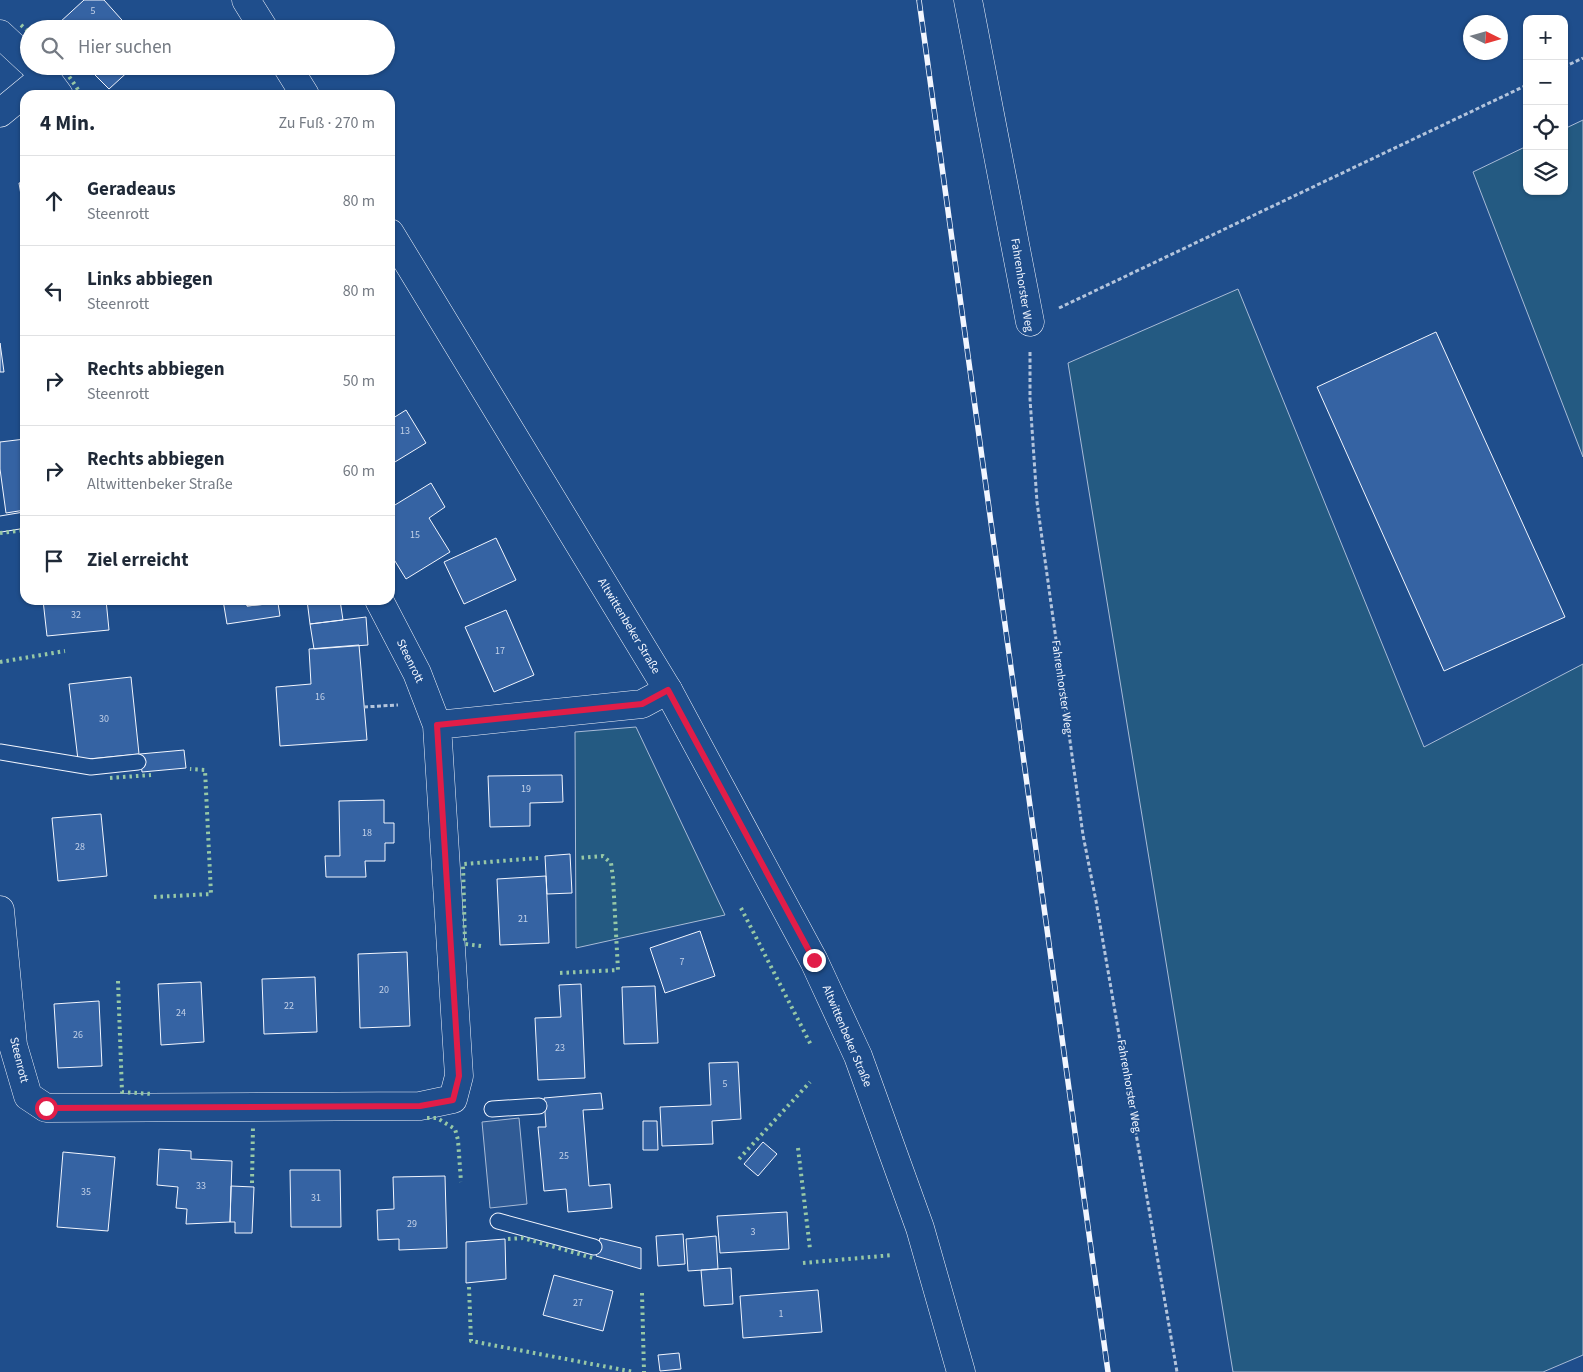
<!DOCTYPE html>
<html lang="de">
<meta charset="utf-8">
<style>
:root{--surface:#fff;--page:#f6f6f7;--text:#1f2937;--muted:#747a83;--line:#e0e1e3}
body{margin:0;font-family:"Source Sans 3",sans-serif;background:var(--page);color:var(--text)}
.controls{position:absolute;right:15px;top:15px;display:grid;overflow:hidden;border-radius:10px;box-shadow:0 1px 4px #0004}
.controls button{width:45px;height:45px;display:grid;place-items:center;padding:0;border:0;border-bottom:1px solid var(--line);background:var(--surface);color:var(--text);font:25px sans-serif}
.compass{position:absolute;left:1463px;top:15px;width:45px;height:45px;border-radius:50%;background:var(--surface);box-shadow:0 1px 4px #0004;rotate:95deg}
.stop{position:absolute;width:15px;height:15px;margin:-11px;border:4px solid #e11d48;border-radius:50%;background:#fff}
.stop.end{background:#e11d48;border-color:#fff;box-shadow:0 1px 5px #0008}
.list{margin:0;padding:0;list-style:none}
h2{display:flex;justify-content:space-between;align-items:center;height:65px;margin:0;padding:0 20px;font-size:21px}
h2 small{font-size:16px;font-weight:400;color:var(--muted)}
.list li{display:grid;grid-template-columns:32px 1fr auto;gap:15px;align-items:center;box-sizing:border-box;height:90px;padding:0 20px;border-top:1px solid var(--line)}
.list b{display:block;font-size:19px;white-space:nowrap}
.list p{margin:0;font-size:16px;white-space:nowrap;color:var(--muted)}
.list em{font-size:16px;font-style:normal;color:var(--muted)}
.icon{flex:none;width:28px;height:28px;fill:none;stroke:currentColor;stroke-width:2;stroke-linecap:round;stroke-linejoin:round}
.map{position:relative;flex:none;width:1583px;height:1372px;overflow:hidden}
.search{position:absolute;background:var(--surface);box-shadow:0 1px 4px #0004;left:20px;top:20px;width:375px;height:55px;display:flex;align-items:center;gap:12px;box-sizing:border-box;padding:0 18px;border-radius:28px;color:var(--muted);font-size:19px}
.panel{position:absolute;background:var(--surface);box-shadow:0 1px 4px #0004;left:20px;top:90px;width:375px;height:515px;border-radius:15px}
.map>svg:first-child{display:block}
.green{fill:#245a82;stroke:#a8bbd7}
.parking{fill:#305b95;stroke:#a8bbd7}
.building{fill:#3563a3;stroke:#f2f6ff}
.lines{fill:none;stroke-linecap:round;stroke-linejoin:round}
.service-casing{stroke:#f2f6ff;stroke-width:17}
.minor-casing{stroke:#f2f6ff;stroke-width:29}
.tertiary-casing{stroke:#f2f6ff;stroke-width:29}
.path{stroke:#b3c4dc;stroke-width:3;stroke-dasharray:4 2.5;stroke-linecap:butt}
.service{stroke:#1f4e8c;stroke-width:15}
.minor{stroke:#1f4e8c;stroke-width:28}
.tertiary{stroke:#1f4e8c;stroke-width:28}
.rail-casing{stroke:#f2f6ff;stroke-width:5.5}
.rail{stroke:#1f4e8c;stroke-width:4;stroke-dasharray:11;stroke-linecap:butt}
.hedge{stroke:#97c8a6;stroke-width:4;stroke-dasharray:2.5 4;stroke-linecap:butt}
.route{stroke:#e11d48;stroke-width:6}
.labels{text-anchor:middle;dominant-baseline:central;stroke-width:4;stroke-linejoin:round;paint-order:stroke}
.number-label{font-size:10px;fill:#c3d1e8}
.street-label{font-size:12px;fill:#f2f6ff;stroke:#1f4e8c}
</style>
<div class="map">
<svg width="1583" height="1372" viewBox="0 0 1583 1372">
<rect width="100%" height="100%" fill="#1f4e8c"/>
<path class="green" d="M1583 120V457L1473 172 1527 146V191H1564V129Z
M1238 289 1424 747 1583 664V1355L1543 1372H1233L1068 363Z
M636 727 725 915 576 948 575 732Z"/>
<path class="parking" d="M519 1118 527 1204 490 1208 482 1122Z"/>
<path class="building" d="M84 0H104L130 29H65L59 23Z
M100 66H133V67L109 89 95 75 102 68Z
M25 182V219L19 183Z
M1436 332 1565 617 1444 671 1317 387Z
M0 343 4 372H0Z
M406 410 426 443 390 465V420Z
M25 439V510L6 513 0 469V442Z
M431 483 445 507 429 518 450 552 406 579 390 553V508Z
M496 538 516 580 464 604 444 562Z
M43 600H106L109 630 47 636Z
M223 600H247V606L278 603 280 616 227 624Z
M247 600H295V601L247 606Z
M307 600H340L343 620 310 624Z
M506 610 534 675 494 692 465 627Z
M366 617 368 645 314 649 310 624Z
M359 645 367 740 280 746 276 687 311 684 309 649Z
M131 677 139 754 78 760 69 684Z
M184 750 186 768 142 772 140 754Z
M562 775 563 802 530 803V826L490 827 488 776Z
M384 800V823H394V843H385V861H365L366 877H326L325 856H340L339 801Z
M101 814 107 876 58 881 52 818Z
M570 854 572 893 547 894 545 856Z
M546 876 549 943 500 945 497 879Z
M700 931 715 976 665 993 650 948Z
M407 952 410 1026 360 1028 358 954Z
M315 977 317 1032 264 1034 262 979Z
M201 982 204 1042 161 1045 158 984Z
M581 984 585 1078 538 1080 535 1018 561 1017 559 985Z
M655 986 658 1043 624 1044 622 987Z
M99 1001 102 1066 58 1068 54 1004Z
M738 1062 741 1119 712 1121 713 1144 662 1146 660 1107 711 1105 709 1063Z
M601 1093 603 1109 583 1110 589 1186 610 1184 612 1208 568 1212 566 1189 544 1191 538 1127H546L544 1098Z
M643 1121H657L658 1150H643Z
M763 1142 777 1154 758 1176 744 1164Z
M159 1149 191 1151V1159L232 1161 230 1222 186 1224 187 1209 176 1208 178 1187 157 1185Z
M63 1152 115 1157 108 1231 57 1227Z
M290 1170H340L341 1227H291Z
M445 1176 447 1248 399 1250V1239L378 1240 377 1210 394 1209 393 1177Z
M231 1186 254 1187 252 1233H235V1222H230Z
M787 1212 789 1249 720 1253 717 1216Z
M683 1234 685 1264 658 1266 656 1236Z
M716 1236 718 1269 688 1271 686 1239Z
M600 1238 641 1248V1269L596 1256Z
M505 1239 506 1279 466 1283V1242Z
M731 1268 733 1304 704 1306 701 1270Z
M554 1275 613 1291 603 1331 543 1315Z
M818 1290 822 1332 743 1338 740 1296Z
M679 1353 681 1369 660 1371 658 1355Z"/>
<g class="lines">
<defs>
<path id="service" d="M0 524 25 520
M0 752 91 767 138 762
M492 1109 539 1106
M498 1221 594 1247"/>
<path id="minor" d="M968 0 1030 322
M0 34 29 61
M34 66 45 76 59 95
M0 113 45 76
M437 725 642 704 668 690
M0 910 13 1045 28 1096 46 1108 420 1106 453 1099 459 1076 437 725 417 673 379 600"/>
<path id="tertiary" d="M246 0 264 29
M287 66 305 95
M390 233 668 690 814 961 858 1056 920 1228 961 1372"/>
</defs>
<use href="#service" class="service-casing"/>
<use href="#minor" class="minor-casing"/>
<use href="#tertiary" class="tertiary-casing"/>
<path class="path" d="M1564 67 1583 58
M1059 308 1527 85
M1030 352V399L1037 502 1083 835 1096 901 1177 1372
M364 707 398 705"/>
<use href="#service" class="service"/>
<use href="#minor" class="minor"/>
<use href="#tertiary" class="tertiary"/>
<defs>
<path id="rail" d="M919 0 1108 1372"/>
</defs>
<use href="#rail" class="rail-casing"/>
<use href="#rail" class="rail"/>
<path class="hedge" d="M21 25 29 32
M62 66 79 91
M0 533 25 530
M0 662 65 651
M110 778 151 775
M154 897 211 894 205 770 190 769
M741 908 811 1045
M481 946 465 944 463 864 539 858
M560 973 618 970 613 878 611 863 603 856 579 858
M118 981 122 1092 152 1094
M427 1118H437L455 1129 458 1140 461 1182
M798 1148 810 1249
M739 1159 810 1082
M252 1183 253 1126
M508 1239 523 1238 593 1258
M803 1263 893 1255
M469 1287 471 1341 634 1372
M642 1293 644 1372"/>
</g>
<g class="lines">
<path class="route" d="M46 1108 420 1106 453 1100 459 1076 437 725 642 704 668 690 814 960"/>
</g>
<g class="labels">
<g class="number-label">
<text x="93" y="11">5</text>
<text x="405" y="431">13</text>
<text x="415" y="535">15</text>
<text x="76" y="615">32</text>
<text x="500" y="651">17</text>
<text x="320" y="697">16</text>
<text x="104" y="719">30</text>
<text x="526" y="789">19</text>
<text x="367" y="833">18</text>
<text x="80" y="847">28</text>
<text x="523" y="919">21</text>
<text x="682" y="962">7</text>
<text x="384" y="990">20</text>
<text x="289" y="1006">22</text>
<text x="181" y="1013">24</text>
<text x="78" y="1035">26</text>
<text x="560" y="1048">23</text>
<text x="725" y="1084">5</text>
<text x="564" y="1156">25</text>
<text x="201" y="1186">33</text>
<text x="86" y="1192">35</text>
<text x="316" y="1198">31</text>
<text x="412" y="1224">29</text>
<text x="753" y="1232">3</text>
<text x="578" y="1303">27</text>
<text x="781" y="1314">1</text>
</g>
<g class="street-label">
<text transform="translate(1022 285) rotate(81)">Fahrenhorster Weg</text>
<text transform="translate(629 626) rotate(59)">Altwittenbeker Straße</text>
<text transform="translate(410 661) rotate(64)">Steenrott</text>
<text transform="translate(1062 687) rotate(82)">Fahrenhorster Weg</text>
<text transform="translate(847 1036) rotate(67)">Altwittenbeker Straße</text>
<text transform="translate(19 1060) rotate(76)">Steenrott</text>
<text transform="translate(1129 1086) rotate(80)">Fahrenhorster Weg</text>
</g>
</g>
</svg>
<div class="controls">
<button>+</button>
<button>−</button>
<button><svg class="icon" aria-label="locate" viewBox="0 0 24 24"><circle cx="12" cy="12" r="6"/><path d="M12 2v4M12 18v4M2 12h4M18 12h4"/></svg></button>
<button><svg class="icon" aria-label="layers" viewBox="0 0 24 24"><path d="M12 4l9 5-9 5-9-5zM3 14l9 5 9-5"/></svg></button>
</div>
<svg class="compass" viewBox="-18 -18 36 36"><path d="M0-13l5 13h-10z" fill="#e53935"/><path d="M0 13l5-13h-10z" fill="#747a83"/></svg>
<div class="stop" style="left:46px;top:1108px"></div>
<div class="stop end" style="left:814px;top:960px"></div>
<div class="search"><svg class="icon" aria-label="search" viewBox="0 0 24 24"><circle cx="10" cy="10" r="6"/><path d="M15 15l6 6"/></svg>Hier suchen</div>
<section class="panel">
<h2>4 Min.<small>Zu Fuß · 270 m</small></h2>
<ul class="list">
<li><svg class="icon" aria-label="ahead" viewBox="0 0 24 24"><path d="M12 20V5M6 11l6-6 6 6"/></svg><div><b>Geradeaus</b><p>Steenrott</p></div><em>80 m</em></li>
<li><svg class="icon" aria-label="left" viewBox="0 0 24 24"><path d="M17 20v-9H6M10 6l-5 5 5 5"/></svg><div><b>Links abbiegen</b><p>Steenrott</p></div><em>80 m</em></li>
<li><svg class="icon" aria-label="right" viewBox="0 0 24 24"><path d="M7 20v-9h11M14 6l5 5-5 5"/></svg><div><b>Rechts abbiegen</b><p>Steenrott</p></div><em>50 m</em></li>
<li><svg class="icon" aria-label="right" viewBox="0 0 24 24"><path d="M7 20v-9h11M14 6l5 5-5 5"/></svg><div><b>Rechts abbiegen</b><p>Altwittenbeker Straße</p></div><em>60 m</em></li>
<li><svg class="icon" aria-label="arrive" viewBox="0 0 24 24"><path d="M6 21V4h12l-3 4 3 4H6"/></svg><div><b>Ziel erreicht</b></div></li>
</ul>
</section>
</div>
